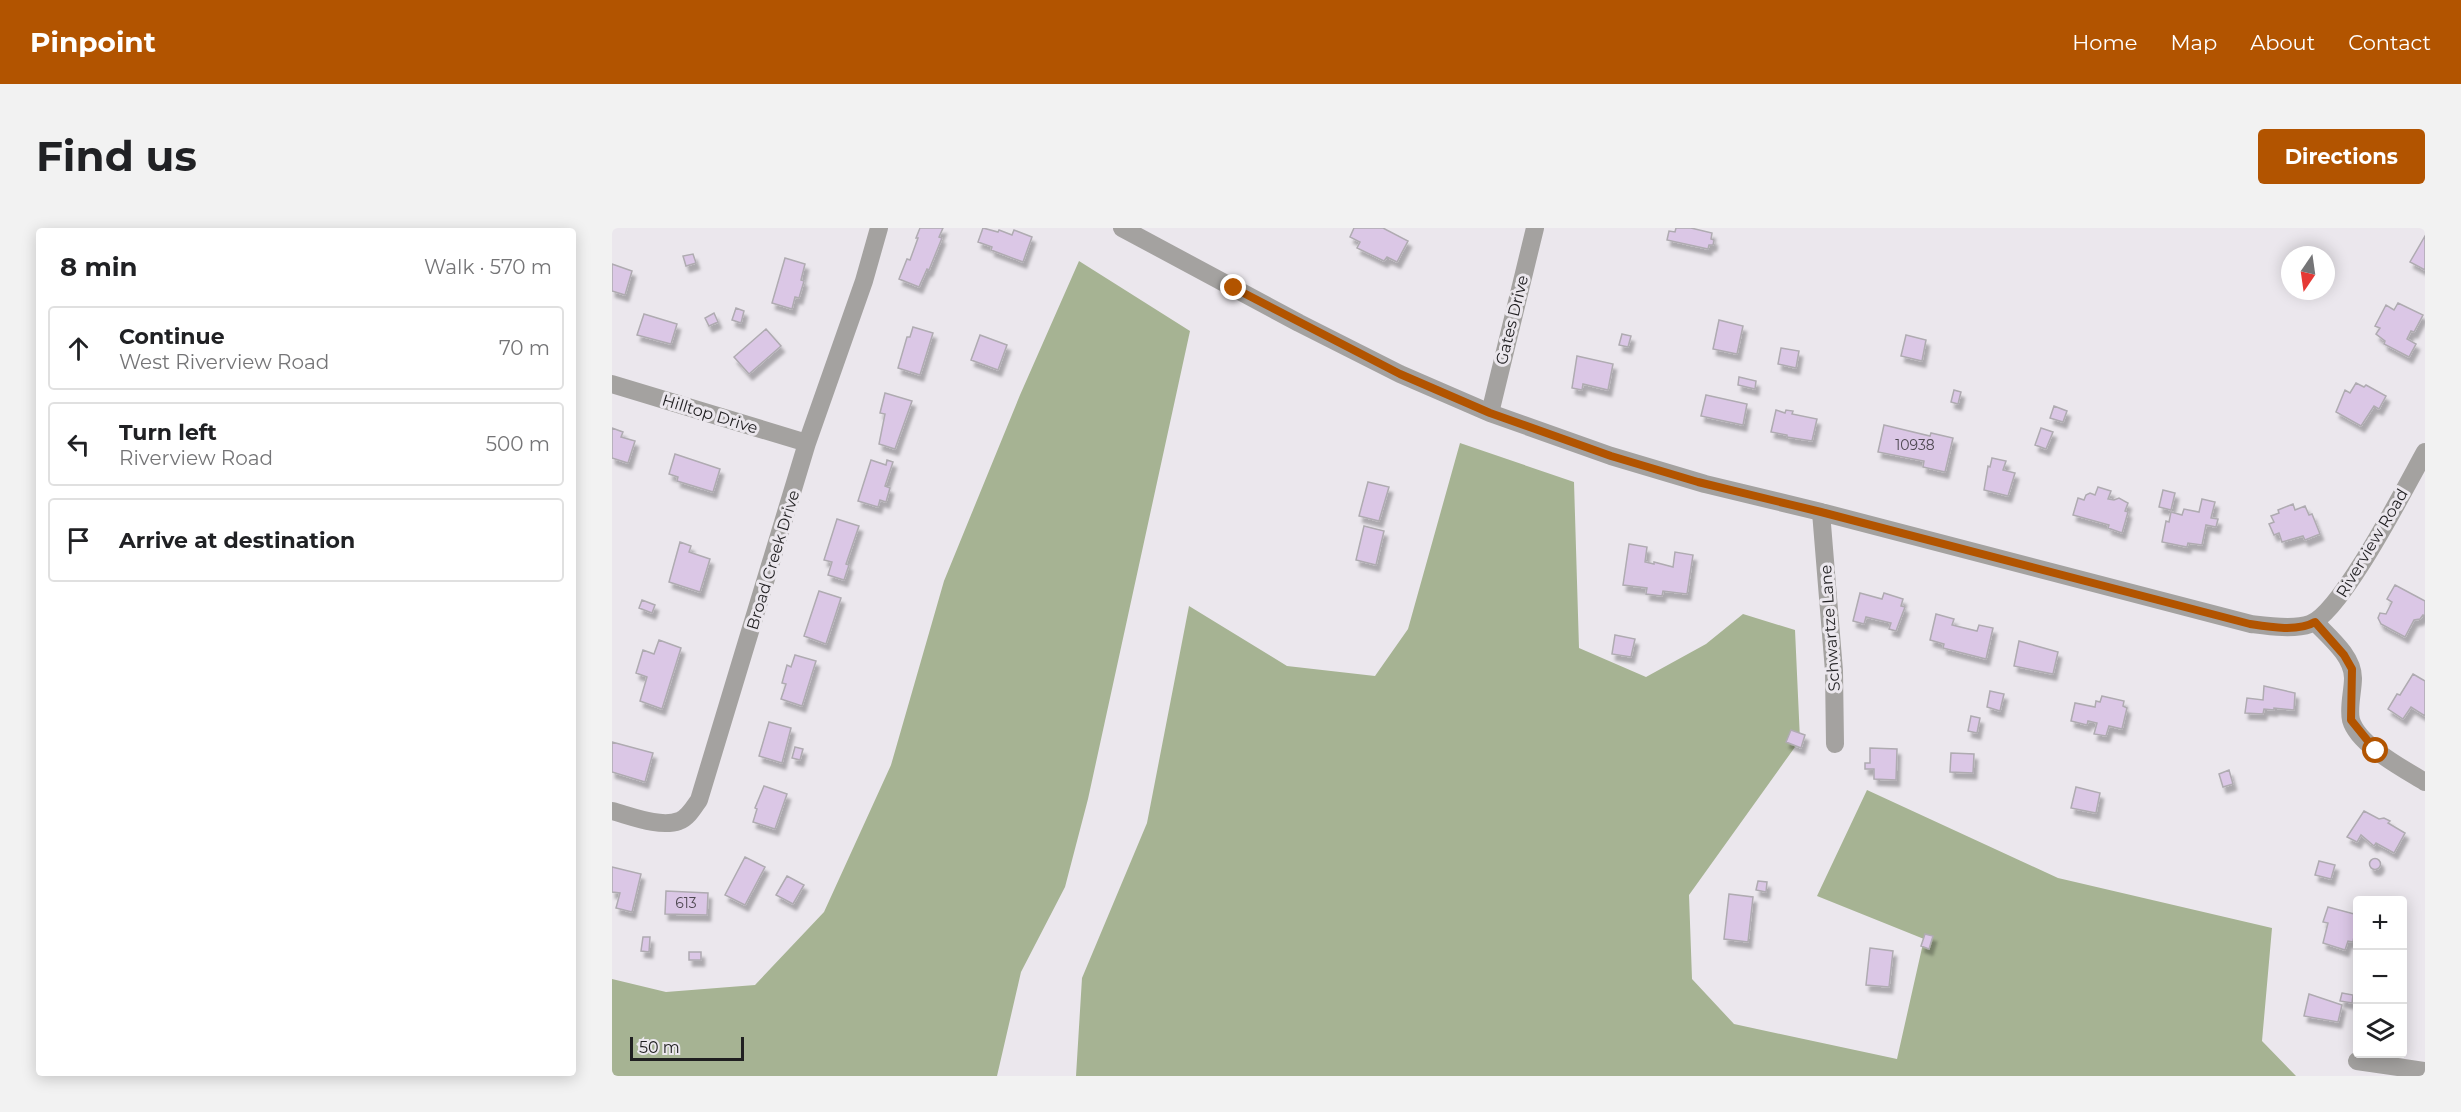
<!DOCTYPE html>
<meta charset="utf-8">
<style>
:root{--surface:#fff;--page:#f2f2f2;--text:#202124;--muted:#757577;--line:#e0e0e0;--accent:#b25400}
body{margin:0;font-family:Montserrat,sans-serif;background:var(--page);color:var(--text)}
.controls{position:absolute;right:18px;bottom:18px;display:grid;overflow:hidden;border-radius:6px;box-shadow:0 3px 15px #0003}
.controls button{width:54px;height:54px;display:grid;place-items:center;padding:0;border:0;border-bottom:2px solid var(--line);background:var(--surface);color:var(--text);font:30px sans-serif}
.compass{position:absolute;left:1669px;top:18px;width:54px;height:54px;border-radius:50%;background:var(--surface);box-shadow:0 3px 15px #0003;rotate:193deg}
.scale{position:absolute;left:18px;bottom:15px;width:114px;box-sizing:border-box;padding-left:6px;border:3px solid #201f21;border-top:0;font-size:16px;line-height:21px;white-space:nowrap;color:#201f21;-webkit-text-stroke:4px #ebe7ed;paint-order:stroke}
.stop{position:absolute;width:18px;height:18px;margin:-14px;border:4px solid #b25400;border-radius:50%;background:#fff}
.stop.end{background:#b25400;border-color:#fff;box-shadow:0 2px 6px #0008}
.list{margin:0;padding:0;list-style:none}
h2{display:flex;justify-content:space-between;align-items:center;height:78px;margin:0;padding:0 24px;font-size:26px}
h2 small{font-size:20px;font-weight:400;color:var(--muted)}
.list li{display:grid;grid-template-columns:39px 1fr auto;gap:18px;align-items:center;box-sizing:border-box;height:84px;margin:0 12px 12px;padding:0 12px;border:2px solid var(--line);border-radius:6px}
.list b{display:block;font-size:22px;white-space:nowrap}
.list p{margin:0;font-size:20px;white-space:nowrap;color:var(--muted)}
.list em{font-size:20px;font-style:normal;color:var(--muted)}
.icon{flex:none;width:33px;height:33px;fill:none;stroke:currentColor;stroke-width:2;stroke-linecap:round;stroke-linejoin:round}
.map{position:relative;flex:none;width:1813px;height:848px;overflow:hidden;border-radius:6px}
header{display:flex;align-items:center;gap:36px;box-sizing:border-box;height:84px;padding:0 30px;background:var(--accent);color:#fff}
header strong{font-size:28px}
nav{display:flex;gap:33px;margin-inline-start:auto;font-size:21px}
.intro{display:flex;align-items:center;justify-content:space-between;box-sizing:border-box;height:144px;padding:0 36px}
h1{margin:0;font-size:42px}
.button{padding:15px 27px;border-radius:6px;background:var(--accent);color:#fff;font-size:21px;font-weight:700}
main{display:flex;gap:36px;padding:0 36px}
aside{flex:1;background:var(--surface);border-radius:6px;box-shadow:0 3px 15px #0003}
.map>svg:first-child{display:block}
.forest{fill:#a6b393}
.building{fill:#dbc7e6;stroke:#afabb1;stroke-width:1.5;filter:url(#shadow)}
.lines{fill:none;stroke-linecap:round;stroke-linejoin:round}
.minor{stroke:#a4a2a0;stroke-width:18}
.route{stroke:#b25400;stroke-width:8}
.labels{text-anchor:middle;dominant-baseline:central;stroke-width:6;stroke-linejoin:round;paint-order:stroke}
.number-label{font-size:14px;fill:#4f4952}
.street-label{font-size:16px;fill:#201f21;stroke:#ebe7ed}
</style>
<header>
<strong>Pinpoint</strong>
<nav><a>Home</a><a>Map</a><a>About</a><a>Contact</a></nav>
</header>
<div class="intro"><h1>Find us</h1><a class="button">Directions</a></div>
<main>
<aside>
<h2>8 min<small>Walk · 570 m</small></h2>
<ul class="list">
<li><svg class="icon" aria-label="ahead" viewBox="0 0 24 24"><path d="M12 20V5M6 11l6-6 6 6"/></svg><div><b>Continue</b><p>West Riverview Road</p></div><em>70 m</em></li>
<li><svg class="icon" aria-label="left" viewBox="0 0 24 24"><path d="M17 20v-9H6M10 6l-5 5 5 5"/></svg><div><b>Turn left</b><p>Riverview Road</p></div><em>500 m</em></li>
<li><svg class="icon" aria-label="arrive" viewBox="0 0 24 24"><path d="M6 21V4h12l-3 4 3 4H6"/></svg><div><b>Arrive at destination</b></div></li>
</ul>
</aside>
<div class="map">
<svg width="1813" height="848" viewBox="0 0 1813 848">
<defs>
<filter id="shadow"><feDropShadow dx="3.5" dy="6" stdDeviation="1.5" flood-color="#0004"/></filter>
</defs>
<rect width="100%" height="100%" fill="#ebe7ed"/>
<path class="forest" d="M467 33 578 103 476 571 453 659 409 744 385 848H0V751L54 764 143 757 212 684 279 537 332 353 408 167Z
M848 215 962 254 967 420 1034 449 1094 416 1131 386 1183 402 1188 512 1077 667 1080 751 1122 796 1285 831 1312 711 1205 668 1255 562 1446 650 1660 700 1650 813 1684 848H464L470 750 535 595 577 378 675 438 763 448 796 401Z"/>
<path class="building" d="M308 0H331L327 9 330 10 317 42 315 41 307 59 287 51 295 31 298 32 306 10H304Z
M371 0 386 4 387 2 400 7 402 2 420 9 411 34 379 22 380 19 366 14Z
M742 0H771L796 13 785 34 775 29 772 33 745 20 748 14 738 9Z
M1064 0H1079L1100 5 1099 11 1102 12 1101 17H1097L1096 21 1055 12 1057 3 1063 4Z
M1813 8V42L1798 34Z
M81 26 84 35 74 38 71 28Z
M173 30 193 36 189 52 192 53 187 70 183 69 180 81 160 75Z
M0 36 20 43 13 67 0 63Z
M1786 75 1811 87 1802 104 1799 103 1795 111 1804 116 1797 129 1772 116 1773 113 1764 106 1768 100 1763 98 1774 77 1782 82Z
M124 80 132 83 129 95 120 92Z
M102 85 106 94 97 98 93 90Z
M32 86 65 96 59 116 25 107Z
M1107 92 1131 98 1125 126 1101 121Z
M301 99 321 105 308 147 286 140 295 109H298Z
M154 101 169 118 137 146 122 129Z
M1010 106 1019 108 1016 119 1007 117Z
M368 107 395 117 386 142 359 132Z
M1294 107 1314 112 1310 133 1289 128Z
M1169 120 1187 123 1184 140 1166 136Z
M965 128 1001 136 996 162 971 156 970 162 960 160Z
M1127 149 1144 153 1143 161 1126 157Z
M1744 155 1752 159 1754 157 1774 168 1767 181 1762 178 1749 198 1724 184 1733 162 1738 165Z
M1342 162 1349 164 1346 176 1339 174Z
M273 165 300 173 283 221 267 216 273 186 268 185Z
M1094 167 1135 176 1131 197 1089 188Z
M1442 178 1455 183 1451 194 1438 190Z
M1164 182 1173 185 1174 182 1181 183 1180 186 1205 191 1200 213 1175 209V207L1159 204Z
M1272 197 1318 208 1319 205 1341 210 1333 244 1311 239 1312 233 1266 224Z
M0 200 11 204 9 209 23 213 16 235 0 230Z
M1429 200 1441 204 1434 221 1423 217Z
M63 226 108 241 101 264 65 253 66 249 57 246Z
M1380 230 1394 233 1391 242 1403 245 1396 268 1372 262 1376 238 1378 239Z
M259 232 274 237 275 232 281 234 273 258 278 260 274 274 268 272 266 279 246 273Z
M756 254 777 259 767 293 747 288Z
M1486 259 1499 263 1496 271 1502 272 1507 270 1516 275 1513 283 1516 284 1510 305 1496 300 1497 297 1461 287 1466 270 1472 272 1474 267 1478 265 1483 267Z
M1551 262 1563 265 1559 282 1547 279Z
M1590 271 1603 274 1599 290 1606 291 1604 299 1594 297 1590 317 1576 315 1575 319 1550 314 1554 293 1557 294 1559 284 1570 287 1572 281 1587 284Z
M1681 276 1683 282 1693 278 1697 287 1700 286 1708 306 1693 312 1691 308 1670 314 1667 305 1662 307 1657 296 1662 294 1659 288 1667 285 1666 282Z
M225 291 247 298 234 336 237 337 232 352 216 347 220 334 212 332Z
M752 298 772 303 764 337 744 332Z
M68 314 79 318 77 324 98 331 88 364 57 354Z
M1017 316 1035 319 1033 334 1042 336V334L1061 339 1063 324 1081 327 1075 366 1051 363 1050 368 1034 366 1035 360 1011 357Z
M1783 357 1813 373V388L1811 387 1808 391 1802 392 1793 409 1769 396 1766 390 1768 385 1774 386 1780 374 1775 371Z
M207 363 229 370 214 416 192 408Z
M1248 365 1270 371 1272 365 1291 371 1289 378 1293 379 1284 403 1277 401 1279 395 1254 389 1252 396 1241 393Z
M30 372 43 377 40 385 27 380Z
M1324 386 1342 391 1340 397 1365 403 1367 397 1381 400 1374 431 1331 420 1332 416 1318 412Z
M1003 407 1023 411 1019 429 1000 426Z
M47 412 69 420 50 481 28 473 35 449 24 445 31 422 42 426Z
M1407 413 1446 424 1441 446 1402 438Z
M183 427 204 433 190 478 169 471 174 456 170 455 175 437 179 439Z
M1801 446 1813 453V488L1799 479 1791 491 1776 481 1785 466 1788 467Z
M1652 458 1683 465 1682 482 1662 480V482L1652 481 1651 486 1633 485 1635 470 1651 472Z
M1378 463 1392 466 1388 483 1375 479Z
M1490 468 1512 473 1511 478 1515 480 1510 501 1497 498 1494 508 1482 506 1485 495 1476 493 1475 497 1459 493 1463 475 1483 479 1484 473 1488 474Z
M1359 488 1368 490 1365 505 1356 503Z
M157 494 179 500 170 535 147 528Z
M1179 502 1193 507 1189 520 1174 514Z
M0 514 41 525 33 554 0 544Z
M183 519 191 521 188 532 180 530Z
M1258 520 1285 521 1284 552 1262 551V541H1253V535H1258Z
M1339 525 1362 526 1361 545 1338 544Z
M1617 542 1621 556 1611 559 1607 546Z
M152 558 175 566 163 601 141 594 145 581 143 580Z
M1464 559 1488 565 1484 585 1459 580Z
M1752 583 1767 591 1772 590 1778 593 1776 595 1793 605 1782 625 1764 615 1762 618 1749 607 1745 614 1735 609Z
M133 629 153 639 133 677 113 667Z
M1757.5 636a5.5 5.5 0 1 1 11 0a5.5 5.5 0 1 1-11 0Z
M1707 633 1723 637 1719 651 1703 647Z
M0 639 29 646 20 684 4 680 8 665 0 664Z
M175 648 192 657 181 676 164 667Z
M1146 653 1155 654 1154 664 1144 662Z
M54 663 96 665 95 687 53 686Z
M1117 666 1141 669 1136 714 1112 711Z
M1716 679 1746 687 1741 714 1736 713 1733 722 1711 715 1716 695 1711 694Z
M1313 706 1321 708 1317 721 1309 718Z
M31 709H38L37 724 29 723Z
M1258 720 1281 723 1277 759 1254 757Z
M77 724H89V732H77Z
M1730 765 1741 767 1740 775 1728 773Z
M1697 766 1730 777 1726 794 1692 788Z"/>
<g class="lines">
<path class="minor" d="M510 0 687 95 788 146 878 185 999 228 1093 256 1209 284 1639 396C1655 398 1682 402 1698 396 1730 384 1794 258 1813 224
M0 156 195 215
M878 185 923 0
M1209 284 1222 443 1223 516
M1703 394C1717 409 1741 428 1741 450 1741 463 1736 480 1739 492 1746 517 1792 541 1813 554
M0 583C19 588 48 600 67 593 76 590 82 579 87 572L195 215 252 53 267 0
M1745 833 1813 843"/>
</g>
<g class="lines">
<path class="route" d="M622 60 788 146 878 185 999 228 1086 254 1209 284 1638 396C1657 399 1686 404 1703 394L1732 427 1740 441 1739 492 1764 523"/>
</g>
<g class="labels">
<g class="number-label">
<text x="1303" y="217">10938</text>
<text x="74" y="675">613</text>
</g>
<g class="street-label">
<text transform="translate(900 92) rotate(-76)">Gates Drive</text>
<text transform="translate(98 186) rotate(17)">Hilltop Drive</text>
<text transform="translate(1760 315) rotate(-59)">Riverview Road</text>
<text transform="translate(161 332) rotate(-73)">Broad Creek Drive</text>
<text transform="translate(1218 400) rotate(-94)">Schwartze Lane</text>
</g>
</g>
</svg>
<div class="controls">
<button>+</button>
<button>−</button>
<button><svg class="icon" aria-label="layers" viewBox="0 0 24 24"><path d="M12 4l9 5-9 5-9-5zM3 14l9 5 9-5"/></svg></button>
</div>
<svg class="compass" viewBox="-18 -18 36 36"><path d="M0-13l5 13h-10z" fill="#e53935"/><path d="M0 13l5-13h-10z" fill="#757577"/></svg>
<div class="scale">50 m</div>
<div class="stop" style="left:1764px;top:523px"></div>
<div class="stop end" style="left:622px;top:60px"></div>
</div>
</main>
